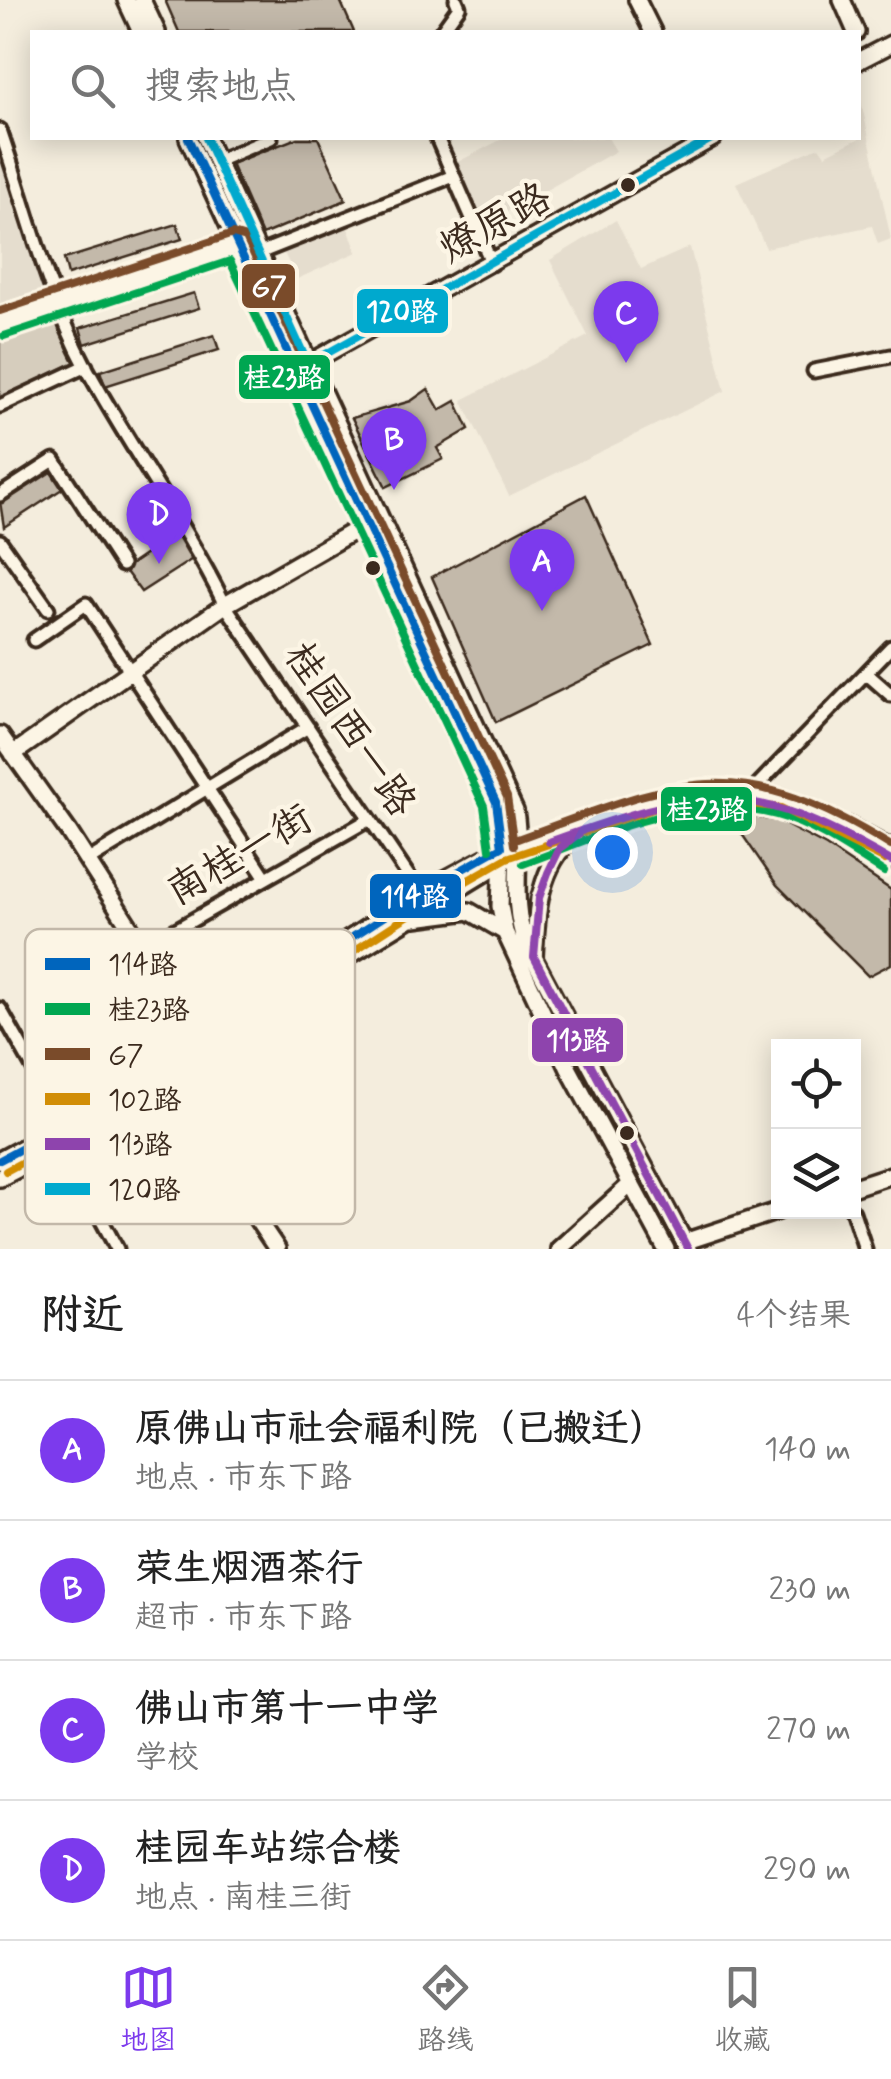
<!DOCTYPE html>
<html lang="zh">
<meta charset="utf-8">
<style>
:root{--surface:#fff;--page:#f6f6f6;--text:#222;--muted:#767676;--line:#e0e0e0;--accent:#7c3aed}
body{margin:0;font-family:Mynerve,"LXGW WenKai TC",sans-serif;background:var(--page);color:var(--text)}
.controls{position:absolute;right:30px;bottom:30px;display:grid;overflow:hidden;border-radius:0px;box-shadow:0 5px 25px #0003}
.controls button{width:90px;height:90px;display:grid;place-items:center;padding:0;border:0;border-bottom:2px solid var(--line);background:var(--surface);color:var(--text);font:50px sans-serif}
.you{position:absolute;left:612px;top:852px;width:35px;height:35px;margin:-25px;border:8px solid #fff;border-radius:50%;background:#1a73e8;box-shadow:0 0 0 15px #1a73e833}
.badge{display:grid;place-items:center;width:65px;height:65px;border-radius:50%;background:var(--accent);color:#fff;font-size:32px;font-weight:700}
.pin{position:absolute;translate:-50% -82px;filter:drop-shadow(0 2px 5px #0008)}
.pin::after{content:'';position:absolute;top:52px;width:35px;height:30px;background:inherit;clip-path:polygon(0 0,100% 0,50% 100%)}
.list{margin:0;padding:0;list-style:none}
h2{display:flex;justify-content:space-between;align-items:center;height:130px;margin:0;padding:0 40px;font-size:42px}
h2 small{font-size:32px;font-weight:400;color:var(--muted)}
.list li{display:grid;grid-template-columns:65px 1fr auto;gap:30px;align-items:center;box-sizing:border-box;height:140px;padding:0 40px;border-top:2px solid var(--line)}
.list b{display:block;font-size:38px;white-space:nowrap}
.list p{margin:0;font-size:32px;white-space:nowrap;color:var(--muted)}
.list em{font-size:32px;font-style:normal;color:var(--muted)}
.icon{flex:none;width:55px;height:55px;fill:none;stroke:currentColor;stroke-width:2;stroke-linecap:round;stroke-linejoin:round}
.map{position:relative;flex:none;width:891px;height:1249px;overflow:hidden}
.search{position:absolute;background:var(--surface);box-shadow:0 5px 25px #0003;left:30px;right:30px;top:30px;height:110px;display:flex;align-items:center;gap:25px;box-sizing:border-box;padding:0 35px;border-radius:0px;color:var(--muted);font-size:38px}
.sheet{height:690px;background:var(--surface)}
nav{display:flex;justify-content:space-around;align-items:center;box-sizing:border-box;height:140px;border-top:2px solid var(--line);background:var(--surface);font-size:28px;color:var(--muted)}
nav a{display:grid;justify-items:center;gap:5px}
nav .on{color:var(--accent)}
.map>svg:first-child{display:block}
.built{fill:#e5ddce}
.green{fill:#d6cdbd;stroke:#887c6e;stroke-width:2.5}
.building{fill:#c3b9aa;stroke:#3b2a1e;stroke-width:2.5}
.lines{fill:none;stroke-linecap:round;stroke-linejoin:round}
.street-casing{stroke:#3b2a1e;stroke-width:19}
.secondary-casing{stroke:#3b2a1e;stroke-width:22}
.street{stroke:#fcf5e5;stroke-width:11}
.secondary{stroke:#fcf5e5;stroke-width:15}
.bus-1-casing{stroke:#fcf5e5;stroke-width:15}
.bus-2-casing{stroke:#fcf5e5;stroke-width:15}
.bus-3-casing{stroke:#fcf5e5;stroke-width:15}
.bus-4-casing{stroke:#fcf5e5;stroke-width:15}
.bus-5-casing{stroke:#fcf5e5;stroke-width:15}
.bus-6-casing{stroke:#fcf5e5;stroke-width:15}
.bus-1{stroke:#0065bd;stroke-width:8}
.bus-2{stroke:#00a651;stroke-width:8}
.bus-3{stroke:#7a4b2a;stroke-width:8}
.bus-4{stroke:#d18d06;stroke-width:8}
.bus-5{stroke:#8e44ad;stroke-width:8}
.bus-6{stroke:#00a9ce;stroke-width:8}
.bus-dot{fill:#3b2a1e;stroke:#fcf5e5;stroke-width:4}
.labels{text-anchor:middle;dominant-baseline:central;stroke-width:9;stroke-linejoin:round;paint-order:stroke}
.street-label{font-size:40px;fill:#3b2a1e;stroke:#fcf5e5}
.key{fill:#fcf5e5;stroke:#c2b8a9;stroke-width:2.5}
.key-label{font-size:28px;fill:#3b2a1e}
.line-badge{stroke:#fcf5e5;stroke-width:4}
.badge-label{font-size:28px;text-anchor:middle;font-weight:bold;fill:#fff}
</style>
<div class="map">
<svg width="891" height="1249" viewBox="0 0 891 1249">
<rect width="100%" height="100%" fill="#f4eddd"/>
<filter id="ink" filterUnits="userSpaceOnUse"><feTurbulence type="fractalNoise" baseFrequency=".01" numOctaves="2"/><feDisplacementMap in="SourceGraphic" scale="20" xChannelSelector="R" yChannelSelector="G"/><feConvolveMatrix kernelMatrix="1 2 1 2 8 2 1 2 1" color-interpolation-filters="sRGB"/></filter>
<g filter="url(#ink)">
<path class="built" d="M859 92 891 239 878 244 872 226 766 248 736 183 819 147 825 155 860 138Z
M504 138H608L616 151 482 226 454 164Z
M0 160 45 289 0 303Z
M616 220 641 269 690 247 725 391 509 496 462 400 588 336 550 260Z
M346 223 357 252 297 279 282 249Z"/>
<path class="green" d="M55 320 75 362 0 398V334Z"/>
<path class="building" d="M165 0H340L354 32H179Z
M297 138H318L346 200 262 235 231 164Z
M177 224 182 239 68 275 64 259Z
M194 293 199 308 85 344 80 328Z
M214 335 219 350 105 386 100 371Z
M428 389 440 410 456 401 469 429 437 448 443 459 386 487 352 418 411 401Z
M49 469 62 489 4 527 0 502Z
M586 495 653 645 496 722 432 577Z
M177 533 194 558 141 592 124 569Z
M734 813 780 822 826 846 891 890V964L868 976 777 885 735 824Z"/>
<g class="lines">
<defs>
<path id="street" d="M441 32 459 7 456 0
M0 130C27 208 47 294 86 367 130 448 184 522 225 605L420 893
M437 138 492 264
M217 161 271 138
M257 254 453 176
M814 371 891 356
M0 406 86 366
M0 495 54 460 122 565
M0 541 48 609
M34 640 86 604 266 878
M866 673 891 695
M752 791 891 647
M87 861 308 727
M142 949 370 819
M0 1009 65 1124
M62 1146 117 1249
M853 1212 865 1249"/>
<path id="secondary" d="M126 0 141 32
M142 0 157 32
M637 0 653 32
M842 0 856 32
M858 61 891 44
M188 138 496 802 503 829 500 906 505 932 569 1069 666 1249
M206 138 515 811C523 857 509 900 526 944L688 1249
M0 324 242 244
M302 367 713 138
M0 735 69 832 199 1035
M13 754 225 605 366 524
M847 825 891 849
M415 918 469 911 505 932
M534 957C536 914 539 865 574 837
M162 1078 277 1249
M0 1160 56 1130 420 893 511 844
M0 1178 62 1146 296 988 519 852 677 798 722 794 780 803 891 861
M854 1187 891 1175
M684 1242 778 1211
M559 1249 631 1184"/>
</defs>
<use href="#street" class="street-casing"/>
<use href="#secondary" class="secondary-casing"/>
<use href="#street" class="street"/>
<use href="#secondary" class="secondary"/>
<defs>
<path id="bus-1" d="M0 1160 56 1130 420 893 502 847 496 802 188 138"/>
<path id="bus-2" d="M4 336 230 261 484 806 490 849
M523 864C603 835 689 791 776 815 814 825 851 851 884 872"/>
<path id="bus-3" d="M0 311 233 234 246 238 507 797 514 845
M515 840C678 781 732 748 891 846"/>
<path id="bus-4" d="M6 1171 63 1140 426 904 507 858 632 816 675 802 715 799 781 808 885 860"/>
<path id="bus-5" d="M583 830 560 848 548 873 539 898 534 957 688 1249
M549 842C705 787 744 777 891 861"/>
<path id="bus-6" d="M206 138 308 364 713 138"/>
</defs>
<use href="#bus-1" class="bus-1-casing"/>
<use href="#bus-2" class="bus-2-casing"/>
<use href="#bus-3" class="bus-3-casing"/>
<use href="#bus-4" class="bus-4-casing"/>
<use href="#bus-5" class="bus-5-casing"/>
<use href="#bus-6" class="bus-6-casing"/>
<use href="#bus-1" class="bus-1"/>
<use href="#bus-2" class="bus-2"/>
<use href="#bus-3" class="bus-3"/>
<use href="#bus-4" class="bus-4"/>
<use href="#bus-5" class="bus-5"/>
<use href="#bus-6" class="bus-6"/>
</g>
</g>
<g class="bus-dot">
<circle cx="628" cy="185" r="9"/>
<circle cx="373" cy="568" r="9"/>
<circle cx="627" cy="1133" r="9"/>
</g>
<g class="labels">
<g class="street-label">
<text transform="translate(496 224) rotate(-29)">燎原路</text>
<text transform="translate(349 730) rotate(56)">桂园西一路</text>
<text transform="translate(240 856) rotate(-30)">南桂一街</text>
</g>
</g>
<rect x="25" y="929" width="330" height="295" rx="15" class="key"/>
<rect x="45" y="958" width="45" height="12" fill="#0065bd"/>
<rect x="45" y="1003" width="45" height="12" fill="#00a651"/>
<rect x="45" y="1048" width="45" height="12" fill="#7a4b2a"/>
<rect x="45" y="1093" width="45" height="12" fill="#d18d06"/>
<rect x="45" y="1138" width="45" height="12" fill="#8e44ad"/>
<rect x="45" y="1183" width="45" height="12" fill="#00a9ce"/>
<g class="key-label">
<text x="108" y="974">114路</text>
<text x="108" y="1019">桂23路</text>
<text x="108" y="1064">G7</text>
<text x="108" y="1109">102路</text>
<text x="108" y="1154">113路</text>
<text x="108" y="1199">120路</text>
</g>
<g class="line-badge">
<rect x="240" y="262" width="57" height="48" rx="10" fill="#7a4b2a"/>
<rect x="355" y="287" width="95" height="48" rx="10" fill="#00a9ce"/>
<rect x="237" y="353" width="95" height="48" rx="10" fill="#00a651"/>
<rect x="659" y="785" width="95" height="48" rx="10" fill="#00a651"/>
<rect x="368" y="872" width="95" height="48" rx="10" fill="#0065bd"/>
<rect x="530" y="1016" width="95" height="48" rx="10" fill="#8e44ad"/>
</g>
<g class="badge-label">
<text x="269" y="296">G7</text>
<text x="402" y="321">120路</text>
<text x="284" y="387">桂23路</text>
<text x="707" y="819">桂23路</text>
<text x="415" y="906">114路</text>
<text x="578" y="1050">113路</text>
</g>
</svg>
<div class="controls">
<button><svg class="icon" aria-label="locate" viewBox="0 0 24 24"><circle cx="12" cy="12" r="6"/><path d="M12 2v4M12 18v4M2 12h4M18 12h4"/></svg></button>
<button><svg class="icon" aria-label="layers" viewBox="0 0 24 24"><path d="M12 4l9 5-9 5-9-5zM3 14l9 5 9-5"/></svg></button>
</div>
<div class="you"></div>
<div class="pin badge" style="left:542px;top:611px">A</div>
<div class="pin badge" style="left:394px;top:490px">B</div>
<div class="pin badge" style="left:626px;top:363px">C</div>
<div class="pin badge" style="left:159px;top:564px">D</div>
<div class="search"><svg class="icon" aria-label="search" viewBox="0 0 24 24"><circle cx="10" cy="10" r="6"/><path d="M15 15l6 6"/></svg>搜索地点</div>
</div>
<section class="sheet">
<h2>附近<small>4个结果</small></h2>
<ul class="list">
<li><span class="badge">A</span><div><b>原佛山市社会福利院（已搬迁）</b><p>地点 · 市东下路</p></div><em>140 m</em></li>
<li><span class="badge">B</span><div><b>荣生烟酒茶行</b><p>超市 · 市东下路</p></div><em>230 m</em></li>
<li><span class="badge">C</span><div><b>佛山市第十一中学</b><p>学校</p></div><em>270 m</em></li>
<li><span class="badge">D</span><div><b>桂园车站综合楼</b><p>地点 · 南桂三街</p></div><em>290 m</em></li>
</ul>
</section>
<nav>
<a class="on"><svg class="icon" aria-label="map" viewBox="0 0 24 24"><path d="M3 6l6-2 6 2 6-2v14l-6 2-6-2-6 2zM9 4v14M15 6v14"/></svg>地图</a>
<a><svg class="icon" aria-label="directions" viewBox="0 0 24 24"><path d="M12 3l9 9-9 9-9-9zM9 14v-3h6M13 9l2 2-2 2"/></svg>路线</a>
<a><svg class="icon" aria-label="saved" viewBox="0 0 24 24"><path d="M7 4h10v16l-5-4-5 4z"/></svg>收藏</a>
</nav>
